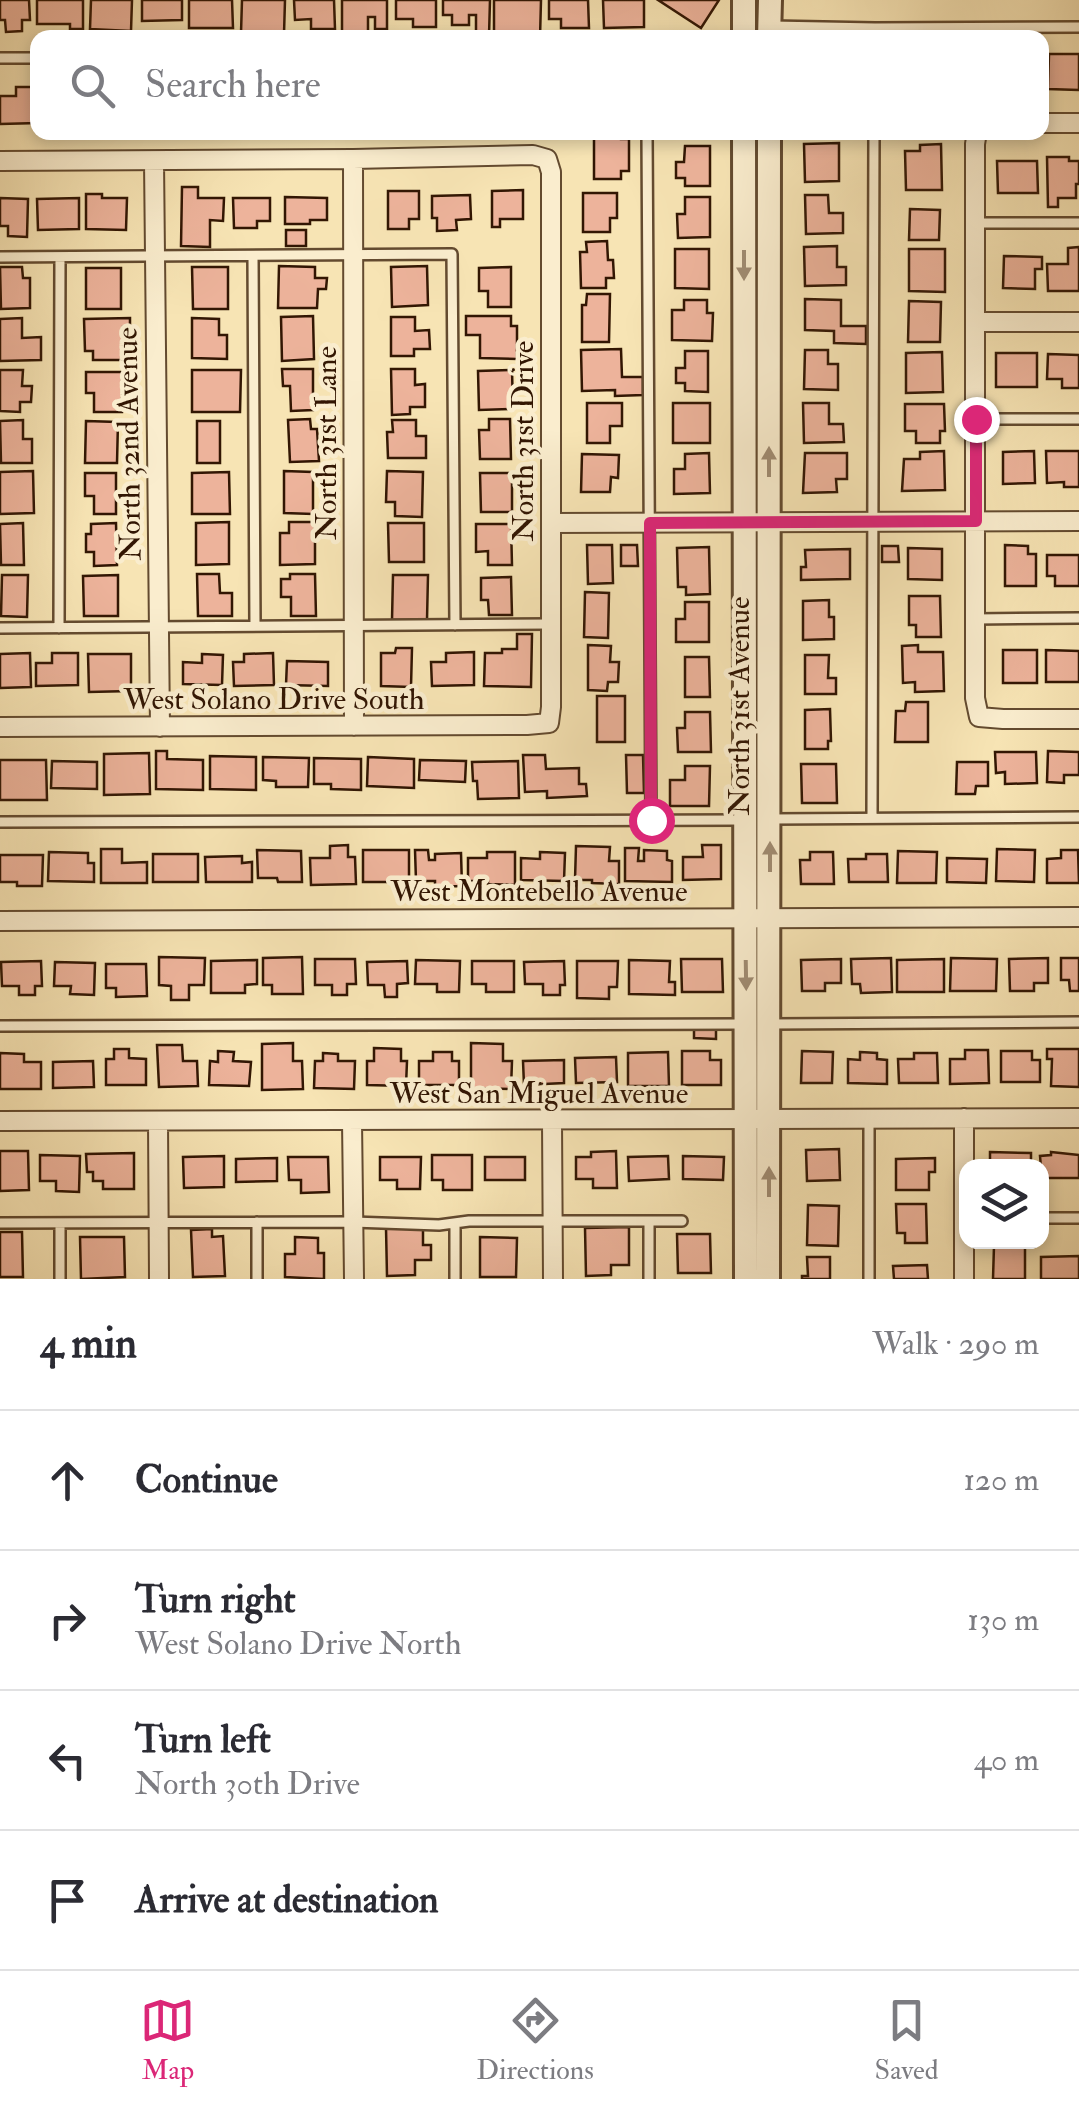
<!DOCTYPE html>
<meta charset="utf-8">
<style>
:root{--surface:#fff;--page:#f7f7f7;--text:#2b2b33;--muted:#7c7c81;--line:#e1e1e2;--accent:#db2777}
body{margin:0;font-family:"IM FELL Double Pica",serif;background:var(--page);color:var(--text)}
.controls{position:absolute;right:30px;bottom:30px;display:grid;overflow:hidden;border-radius:20px;box-shadow:0 5px 15px #0003}
.controls button{width:90px;height:90px;display:grid;place-items:center;padding:0;border:0;border-bottom:2px solid var(--line);background:var(--surface);color:var(--text);font:50px sans-serif}
.stop{position:absolute;width:30px;height:30px;margin:-22px;border:8px solid #db2777;border-radius:50%;background:#fff}
.stop.end{background:#db2777;border-color:#fff;box-shadow:0 2px 10px #0008}
.list{margin:0;padding:0;list-style:none}
h2{display:flex;justify-content:space-between;align-items:center;height:130px;margin:0;padding:0 40px;font-size:42px}
h2 small{font-size:32px;font-weight:400;color:var(--muted)}
.list li{display:grid;grid-template-columns:65px 1fr auto;gap:30px;align-items:center;box-sizing:border-box;height:140px;padding:0 40px;border-top:2px solid var(--line)}
.list b{display:block;font-size:38px;white-space:nowrap}
.list p{margin:0;font-size:32px;white-space:nowrap;color:var(--muted)}
.list em{font-size:32px;font-style:normal;color:var(--muted)}
.icon{flex:none;width:55px;height:55px;fill:none;stroke:currentColor;stroke-width:2;stroke-linecap:round;stroke-linejoin:round}
.map{position:relative;flex:none;width:1079px;height:1279px;overflow:hidden}
.search{position:absolute;background:var(--surface);box-shadow:0 5px 15px #0003;left:30px;right:30px;top:30px;height:110px;display:flex;align-items:center;gap:25px;box-sizing:border-box;padding:0 35px;border-radius:20px;color:var(--muted);font-size:38px}
.sheet{height:690px;background:var(--surface)}
nav{display:flex;justify-content:space-around;align-items:center;box-sizing:border-box;height:140px;border-top:2px solid var(--line);background:var(--surface);font-size:28px;color:var(--muted)}
nav a{display:grid;justify-items:center;gap:5px}
nav .on{color:var(--accent)}
.map>svg:first-child{display:block}
.building{fill:#edb39b;stroke:#321603;stroke-width:2.5}
.lines{fill:none;stroke-linecap:round;stroke-linejoin:round}
.service-casing{stroke:#634a2f;stroke-width:14}
.minor-casing{stroke:#634a2f;stroke-width:22}
.tertiary-casing{stroke:#634a2f;stroke-width:28}
.service{stroke:#faedce;stroke-width:9}
.minor{stroke:#faedce;stroke-width:18}
.tertiary{stroke:#faedce;stroke-width:22}
.oneway{fill:#a08c73}
.route{stroke:#db2777;stroke-width:12}
.labels{text-anchor:middle;dominant-baseline:central;stroke-width:9;stroke-linejoin:round;paint-order:stroke}
.street-label{font-size:30px;fill:#321603;stroke:#faedce}
</style>
<div class="map">
<svg width="1079" height="1279" viewBox="0 0 1079 1279">
<rect width="100%" height="100%" fill="#f7e4b4"/>
<filter id="stains"><feTurbulence type="fractalNoise" baseFrequency=".002" numOctaves="4"/><feColorMatrix values="0 0 0 0 .2 0 0 0 0 .09 0 0 0 0 .02 0 0 0 .5 -.17"/></filter>
<radialGradient id="worn" r=".72"><stop offset=".6" stop-color="#630" stop-opacity="0"/><stop offset="1" stop-color="#630" stop-opacity=".3"/></radialGradient>
<path class="building" d="M0 0H29L30 20H22V31L6 32 5 20H0Z
M37 0H83V29H70V24H37Z
M91 0H132L131 31 90 29Z
M142 0H182V20L142 21Z
M189 0H232L233 28H189Z
M242 0H285L284 34 241 33Z
M294 0H334L335 29H311V19L295 20Z
M342 0H387V29H375V17H368V36L342 38Z
M396 0H436V27H413V19H396Z
M443 0H490L489 36H476V15H469V25H452V15H443Z
M494 0H541L540 38H494Z
M549 0H588L589 28H561V19H549Z
M603 0H644V27L604 28Z
M658 0H719L701 28Z
M1049 54H1079V90L1048 89Z
M16 87H38V123L0 124V96H16Z
M594 132H621V139H629V171H621V179H594Z
M839 143V181L805 182 804 144Z
M941 144 942 190H906L905 151H920V145Z
M685 146H710V186H685V178H676V162H684Z
M1047 157H1069V161H1079V184H1076V198H1058V207H1048Z
M997 161H1037L1038 193H998Z
M182 187H198V198H224L223 221 210 220V247L181 246Z
M523 190V219H500V227H492V191Z
M388 191H419V219H409V229H388Z
M583 193H617V218H610V232H583Z
M86 194H102V198H127L126 230 86 229Z
M470 195 471 219 456 220 457 230 437 231V218H432V196Z
M805 195H828L829 213H843V233L806 234Z
M285 197 327 198V220H310V224H285Z
M685 197H710V237L678 238 677 214H685Z
M0 198 28 199 27 237 8 236V226H0Z
M79 198V229L38 230 37 199Z
M233 198H270V221H257V228H234Z
M910 209 940 210 939 240H909Z
M286 230H306V246H286Z
M607 241 608 260H613L614 278H606V288H581L580 252H587L586 242Z
M837 246V267H846V285L805 286 804 247Z
M1079 247V291H1048L1047 264H1068V248Z
M675 249H709V289L675 288Z
M909 249H945V292L909 291Z
M1004 256 1042 257V269H1035V289L1003 288Z
M279 266 315 267V278H327L326 289H318L317 308H278Z
M427 266 428 305 392 307 391 267Z
M0 267H22L23 278H30V308L1 309Z
M192 267H228V309H193Z
M511 267V307H488V291H479V268Z
M86 268H121V309H86Z
M587 294H610L609 342H582V305H586Z
M805 299 841 300V326H866V344L834 343V331L805 330Z
M684 300H707V313H713L712 341 672 340V310H684Z
M909 301 941 302 940 342H908Z
M313 316 314 359 282 361 281 317Z
M466 316H511V326H517V359L480 358V335H466Z
M391 317H415V331L429 330 430 349H414V356H391Z
M22 318V338L41 337V360L0 361V319Z
M130 318V327H123V360H93V351H85L84 319Z
M192 318 219 319V335H227V359L192 358Z
M621 349 622 377H643V395L615 396V390L582 391 581 350Z
M805 350H828V364H838V390L804 389Z
M685 351H708V392L685 391V383H676V368H685Z
M942 352 943 392 906 393V353Z
M996 353H1037V387H996Z
M1048 354 1079 355V388H1062V379H1047Z
M282 369H313V410L291 411 290 386H283Z
M391 369H415V385L425 384V407H410V414L392 415Z
M0 370H23L22 386H32L31 402H20V412L0 411Z
M192 370H241L240 412H192Z
M512 370 513 409 479 410 478 371Z
M86 372H122V412H94V393H86Z
M587 403H622V426H610V443H587Z
M673 403H710V443H673Z
M803 403H829V424H843L844 442 804 443Z
M905 404H944L945 431H940V443H916V431H905Z
M310 419 311 429H317L319 461 290 462 288 420Z
M489 419H510L511 459H480L479 430H489Z
M23 420V439H32V463H1L0 421Z
M392 420H416V436H426V458H388L387 432H393Z
M86 421 118 422 117 463H85Z
M197 421H220V463H197Z
M944 451 945 490 902 491 904 459H920V452Z
M1034 451 1035 483 1003 484V452Z
M1046 451H1079V487H1064V482L1047 483Z
M709 453 710 493 674 494V469H685V454Z
M805 453H847V479H836L837 492 803 493Z
M582 454 619 455 618 478 611 477 610 492H581Z
M33 471 34 513 0 514V472Z
M284 471 313 472V514L284 513Z
M387 471 423 472 422 517 395 516V502H386Z
M229 472 230 514H192V473Z
M85 473H116V514H94V496H85Z
M480 473H512V512H481Z
M229 522V564L196 565V523Z
M289 522H315V564L280 565V533H289Z
M23 523 24 565H1L0 524Z
M116 523 117 565 94 566V552H86V534H91V524Z
M388 523H424V562H389Z
M476 524H511L512 565H488V551L476 552Z
M587 545H612L613 583 588 584Z
M621 545H637L638 566H621Z
M1005 545 1028 546V554H1036V586H1005Z
M882 546H898L899 562H882Z
M709 547 710 594 686 595V587H678L677 548Z
M908 548 942 549V580L908 579Z
M850 549V579L801 580V567H806L805 550Z
M1047 555H1079V586H1055V576H1047Z
M197 574H219L220 593H232V616H198Z
M290 574H315L316 616H291V597H281V579H290Z
M2 575H28L27 617 1 616Z
M118 575V616H84L83 576Z
M393 575H428L427 620H392Z
M511 577 512 615H489L488 600H481V578Z
M585 592 609 593 608 638 584 637Z
M909 596H940L941 637H916V625H909Z
M829 600V617H834V639L803 640V601Z
M685 602H709V642H676V619H685Z
M517 634H532L531 687 484 686 485 653H502V649H517Z
M588 645 611 646 610 662H619L618 682H608L607 691 588 690Z
M918 645V652H943L944 691 915 692V682L903 683 902 646Z
M396 648H412L411 687 381 686V653H395Z
M1003 650H1037V683H1003Z
M1046 650 1079 651V682H1046Z
M474 652V685L432 686 431 662H446V653Z
M30 653 31 687 0 688V654Z
M52 653H78V685L36 686V663H52Z
M273 653 274 685 234 686 233 662H244V654Z
M88 654H131V691L89 692Z
M202 654 223 655 222 685 183 684V662L202 663Z
M805 655H829L828 678H836V694H805Z
M685 657H709L710 697H685Z
M287 661 328 662V686L286 685Z
M597 696H625V742H597Z
M906 702H928V742H895L896 711H905Z
M830 709 831 741H828V749H805V710Z
M685 712H710L711 752H678L677 728H685Z
M156 751H167V759L203 760V790L156 789Z
M1048 751 1079 752V775H1064V783L1047 782Z
M995 752H1036L1037 783 1005 784V772L996 773Z
M149 753 150 794 104 795V754Z
M523 755H545L546 769 579 768V784H586L587 796 547 798V791L525 792Z
M626 755H643L644 793H627Z
M210 756 256 757V790L210 789Z
M263 757 309 758 308 787H276V781L263 780Z
M368 757 414 759V788L367 786Z
M314 758 361 759V790L331 789V784H314Z
M0 760H46L47 800H0Z
M420 760 466 761 465 782 419 780Z
M52 761 97 762V789L51 788Z
M518 761 519 798 478 799 477 781H473L472 762Z
M957 762H988V786H976L975 794H956Z
M801 764H836L837 803H802Z
M685 766H710L709 806H670V780H685Z
M348 845V857H355L356 884 311 885 310 858H330V846Z
M702 845H721V879L683 880V857H703Z
M576 846 610 847 609 861H619V884L592 883V880H575Z
M625 848H639L638 861H644V850L667 851V860L672 861V882L625 881Z
M101 849H122V863L147 862V883H101Z
M997 849 1035 850 1034 882 996 881Z
M257 850 301 851 302 882H278L277 878H258Z
M363 850H409V882H363Z
M415 850H428L429 860H435V854L461 853 462 886 435 887V881H416Z
M1061 850H1078L1079 883H1047V859L1061 858Z
M898 851 937 852 936 883H897Z
M49 852 88 853V863H94V882L48 881Z
M487 852H515V885L488 884V881H468V858H487Z
M540 852 565 853 564 881 521 880V858L540 859Z
M810 852H833L834 884H801L800 860H810Z
M153 854H198V882H153Z
M866 854H887L888 882H849L848 859H866Z
M0 855H43L42 886H17V882H0Z
M242 856V863L252 862V882H206L205 857Z
M947 858 987 859 986 883 947 882Z
M159 957 205 958 204 985H189V1000H171V986L159 985Z
M302 957 303 994H272V985H263V958Z
M891 958 892 992 861 993 860 984H852L851 959Z
M951 958 997 959 996 991H950Z
M1048 958V983H1034V991H1010L1009 959Z
M1061 958H1079V991H1070L1069 980H1061Z
M315 959H355L356 984H347V995H332V985H315Z
M681 959H722L723 992H682Z
M841 959V983H825V991H802L801 960Z
M944 959V992H897V960Z
M257 960V984L245 985V993H211V961Z
M416 960 460 961 459 992H437V984H415Z
M629 960 670 961 669 982H675V995L629 994Z
M41 961 42 986H35V995H19V986H2L1 962Z
M407 961 408 983 397 984V997H385L384 985H368L367 962Z
M472 961H514V992H486V984H472Z
M564 961 565 985H560V995H543V984H525L524 962Z
M577 961H618L617 987H609V999L577 998Z
M55 962 95 963 94 995 70 994 71 986H54Z
M106 964H146L147 996 116 997V988H106Z
M694 1028H716V1039L694 1038Z
M293 1043V1061H302L303 1089 262 1090V1044Z
M471 1043 503 1044V1061H512L511 1089 471 1088Z
M157 1045H182L183 1061H197L198 1086 159 1087Z
M374 1048 401 1049V1061H407L406 1086 367 1085V1061H374Z
M114 1049H129V1058L146 1059V1085H106V1059H114Z
M1047 1049H1079V1087L1051 1086 1052 1059H1047Z
M965 1050H988L989 1083 950 1084V1059H965Z
M218 1051 234 1052 233 1061 251 1062 249 1086 209 1085 210 1061 218 1062Z
M682 1051H710V1060H721V1085H682Z
M802 1051 833 1052 832 1083H801Z
M1001 1051H1032V1060H1040V1082H1001Z
M433 1052H452V1061H459V1085H419V1061H433Z
M668 1052 669 1086H628V1053Z
M860 1052 877 1053V1059L887 1060V1084L848 1083V1059L860 1060Z
M0 1053 24 1054V1062H41V1089H0Z
M323 1053 338 1054V1061H355L354 1089 314 1088 315 1061H323Z
M914 1053H937L938 1083H899L898 1059H914Z
M616 1057 617 1082 576 1083 575 1058Z
M564 1060V1083L524 1085 523 1061Z
M93 1061 94 1087 53 1088V1062Z
M839 1149 840 1180 807 1181 806 1150Z
M0 1151H28L29 1190 0 1191Z
M616 1151 617 1188H593V1179H576V1157H591V1152Z
M990 1152 1031 1153V1166H990Z
M1051 1152 1079 1155V1178H1042L1040 1156 1051 1155Z
M134 1153V1189H103V1181H93V1172H87L86 1154Z
M40 1155 80 1156 79 1192 56 1191V1181H40Z
M432 1155H472V1190H443V1180H432Z
M224 1156V1187L184 1188 183 1157Z
M668 1156 669 1179 629 1181 628 1157Z
M683 1156 724 1157 723 1180 683 1179Z
M288 1157H328L329 1192 301 1193V1180H289Z
M380 1157H421L420 1189H397V1180H380Z
M485 1157H525V1180H485Z
M277 1158V1181L236 1182V1159Z
M935 1158V1172H929V1190H896V1159Z
M896 1204H926L927 1243H905V1233H897Z
M808 1205 839 1206 838 1246 807 1245Z
M629 1227V1265H611V1275L586 1276 585 1228Z
M386 1228H423V1245H431V1260H415V1275L387 1276Z
M212 1229V1237L223 1236 225 1276 193 1277 191 1230Z
M0 1232H22L23 1277H0Z
M677 1234H710L711 1273H678Z
M80 1237H124L125 1277 81 1279Z
M295 1237 318 1238V1253H324V1279L285 1277V1254H295Z
M480 1237 517 1238 516 1277H480Z
M994 1246 1025 1247V1279H993Z
M1079 1256V1279H1041V1257Z
M807 1257H830V1279H802V1276H808Z
M927 1265 928 1279H894L893 1266Z"/>
<g class="lines">
<defs>
<path id="service" d="M772 26 875 28 1079 27
M0 58H38
M647 132 651 820
M977 223H1079
M253 256 255 625
M0 257 452 254 455 625
M976 419H1079
M975 619 1079 618
M0 628 550 624
M59 628 60 257
M872 818 874 132
M772 819 1079 817
M0 822 742 820
M772 1024 1079 1022
M0 1026 743 1024
M1042 1218H1079
M257 1222V1279
M649 1222V1279
M0 1223 353 1222 439 1225 469 1221H682
M60 1223V1279
M455 1279V1223
M869 1279V1118"/>
<path id="minor" d="M1042 123H1079
M977 132 975 144V698L979 717 1003 719H1079
M353 159 354 726
M0 161 353 159 533 155 547 159 551 172V707L549 723 527 725 0 727
M154 161 160 727
M976 322H1079
M551 523 1079 521
M0 921 1079 917
M0 1121 1079 1118
M158 1121 159 1279
M352 1121 354 1279
M552 1121 553 1279
M964 1279V1118"/>
<path id="tertiary" d="M744 0V38
M769 38 770 0
M744 132 746 1279
M768 1279 769 132"/>
</defs>
<use href="#service" class="service-casing"/>
<use href="#minor" class="minor-casing"/>
<use href="#tertiary" class="tertiary-casing"/>
<use href="#service" class="service"/>
<use href="#minor" class="minor"/>
<use href="#tertiary" class="tertiary"/>
</g>
<defs><path id="oneway-solid" d="M-6-.8H1V-3.2L6.5 0L1 3.2V.8H-6Z" transform="scale(2.5)"/></defs>
<g class="oneway">
<use href="#oneway-solid" transform="translate(744 265) rotate(90)"/>
<use href="#oneway-solid" transform="translate(769 462) rotate(-90)"/>
<use href="#oneway-solid" transform="translate(770 857) rotate(-90)"/>
<use href="#oneway-solid" transform="translate(746 975) rotate(89)"/>
<use href="#oneway-solid" transform="translate(769 1182) rotate(-90)"/>
</g>
<g class="lines">
<path class="route" d="M651 820 650 523 976 521V419"/>
</g>
<g class="labels">
<g class="street-label">
<text transform="translate(523 441) rotate(-90)">North 31st Drive</text>
<text transform="translate(326 443) rotate(-90)">North 31st Lane</text>
<text transform="translate(129 444) rotate(-91)">North 32nd Avenue</text>
<text x="274" y="699">West Solano Drive South</text>
<text transform="translate(739 706) rotate(-90)">North 31st Avenue</text>
<text x="539" y="891">West Montebello Avenue</text>
<text x="539" y="1093">West San Miguel Avenue</text>
</g>
</g>
<rect width="100%" height="100%" filter="url(#stains)"/>
<rect width="100%" height="100%" fill="url(#worn)"/>
</svg>
<div class="controls">
<button><svg class="icon" aria-label="layers" viewBox="0 0 24 24"><path d="M12 4l9 5-9 5-9-5zM3 14l9 5 9-5"/></svg></button>
</div>
<div class="stop" style="left:651px;top:820px"></div>
<div class="stop end" style="left:976px;top:419px"></div>
<div class="search"><svg class="icon" aria-label="search" viewBox="0 0 24 24"><circle cx="10" cy="10" r="6"/><path d="M15 15l6 6"/></svg>Search here</div>
</div>
<section class="sheet">
<h2>4 min<small>Walk · 290 m</small></h2>
<ul class="list">
<li><svg class="icon" aria-label="ahead" viewBox="0 0 24 24"><path d="M12 20V5M6 11l6-6 6 6"/></svg><div><b>Continue</b></div><em>120 m</em></li>
<li><svg class="icon" aria-label="right" viewBox="0 0 24 24"><path d="M7 20v-9h11M14 6l5 5-5 5"/></svg><div><b>Turn right</b><p>West Solano Drive North</p></div><em>130 m</em></li>
<li><svg class="icon" aria-label="left" viewBox="0 0 24 24"><path d="M17 20v-9H6M10 6l-5 5 5 5"/></svg><div><b>Turn left</b><p>North 30th Drive</p></div><em>40 m</em></li>
<li><svg class="icon" aria-label="arrive" viewBox="0 0 24 24"><path d="M6 21V4h12l-3 4 3 4H6"/></svg><div><b>Arrive at destination</b></div></li>
</ul>
</section>
<nav>
<a class="on"><svg class="icon" aria-label="map" viewBox="0 0 24 24"><path d="M3 6l6-2 6 2 6-2v14l-6 2-6-2-6 2zM9 4v14M15 6v14"/></svg>Map</a>
<a><svg class="icon" aria-label="directions" viewBox="0 0 24 24"><path d="M12 3l9 9-9 9-9-9zM9 14v-3h6M13 9l2 2-2 2"/></svg>Directions</a>
<a><svg class="icon" aria-label="saved" viewBox="0 0 24 24"><path d="M7 4h10v16l-5-4-5 4z"/></svg>Saved</a>
</nav>
